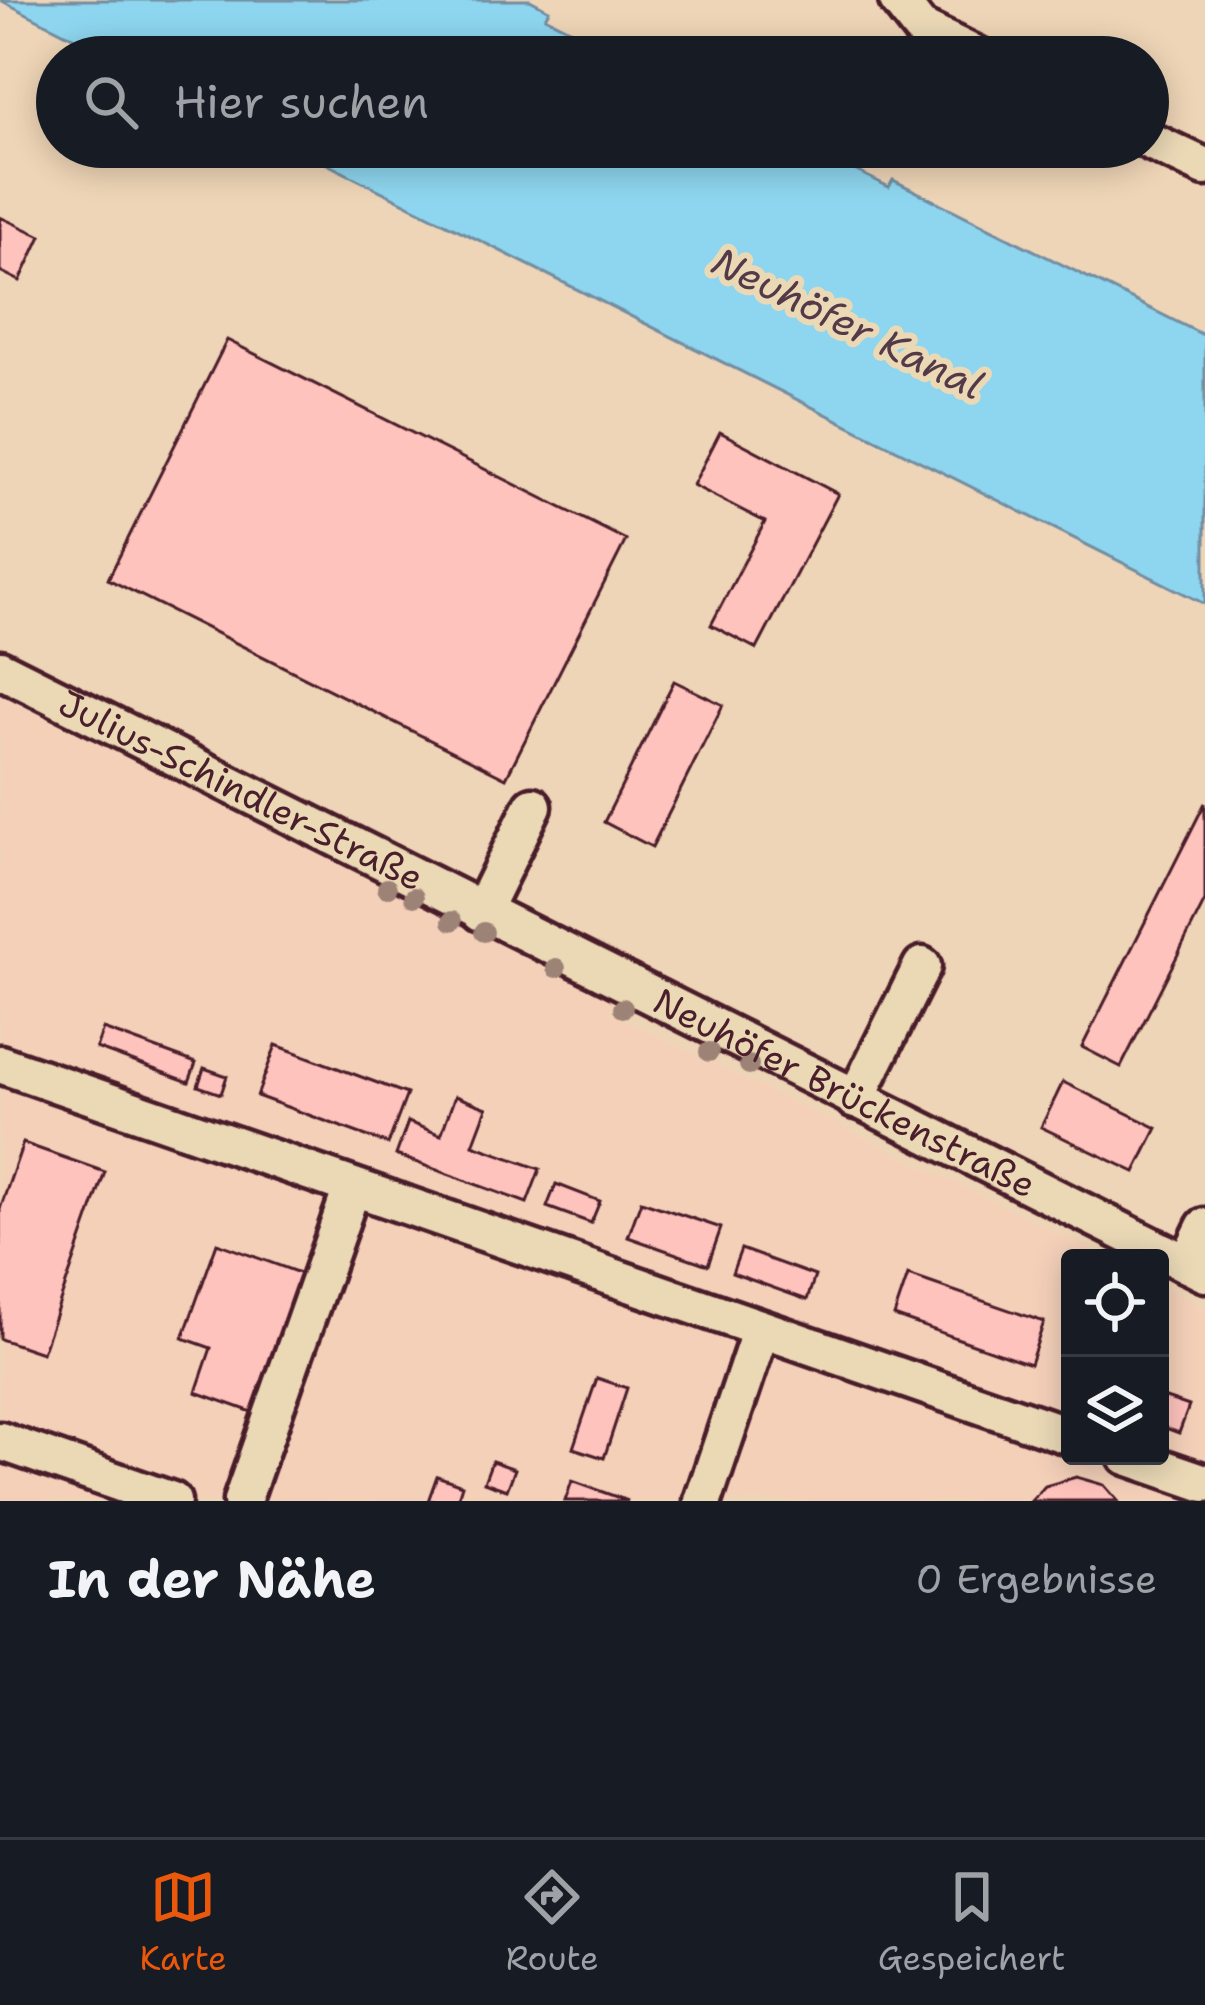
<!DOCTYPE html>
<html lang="de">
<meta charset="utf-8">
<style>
:root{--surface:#171b24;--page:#20242c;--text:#f1f3f6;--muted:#9ea1a6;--line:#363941;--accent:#ea580c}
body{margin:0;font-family:"Shantell Sans",sans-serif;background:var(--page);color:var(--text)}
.controls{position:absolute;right:36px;bottom:36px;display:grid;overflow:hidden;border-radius:12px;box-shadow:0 6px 30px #0003}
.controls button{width:108px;height:108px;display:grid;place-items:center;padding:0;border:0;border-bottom:3px solid var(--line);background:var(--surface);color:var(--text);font:60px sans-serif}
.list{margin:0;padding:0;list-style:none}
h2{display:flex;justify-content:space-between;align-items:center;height:156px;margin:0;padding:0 48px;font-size:51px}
h2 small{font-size:39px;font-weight:400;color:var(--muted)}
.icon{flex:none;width:66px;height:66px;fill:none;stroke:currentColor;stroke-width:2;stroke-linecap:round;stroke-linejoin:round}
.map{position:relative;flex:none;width:1205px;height:1501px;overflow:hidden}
.search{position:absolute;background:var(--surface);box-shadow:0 6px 30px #0003;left:36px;right:36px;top:36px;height:132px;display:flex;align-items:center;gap:30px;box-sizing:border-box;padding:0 42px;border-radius:66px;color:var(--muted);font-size:45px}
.sheet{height:336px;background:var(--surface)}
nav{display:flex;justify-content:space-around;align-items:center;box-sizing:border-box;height:168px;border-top:3px solid var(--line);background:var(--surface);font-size:33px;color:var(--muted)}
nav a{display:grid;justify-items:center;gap:6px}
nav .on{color:var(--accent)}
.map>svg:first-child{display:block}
.built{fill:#f4d0b9}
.water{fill:#8ed6ef;stroke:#738da1;stroke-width:3}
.building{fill:#ffc3bd;stroke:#4a1f2b;stroke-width:3}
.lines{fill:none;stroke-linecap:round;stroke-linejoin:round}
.minor-casing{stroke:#4a1f2b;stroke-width:45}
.minor{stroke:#ebd9b6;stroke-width:36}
.tree{fill:#9d8276}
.labels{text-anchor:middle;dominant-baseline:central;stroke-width:12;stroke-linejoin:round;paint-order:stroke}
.street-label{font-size:36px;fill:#4a1f2b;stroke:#ebd9b6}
.water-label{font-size:39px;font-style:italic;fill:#543a48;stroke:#ebd9b6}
</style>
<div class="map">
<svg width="1205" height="1501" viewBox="0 0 1205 1501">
<rect width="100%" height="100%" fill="#efd5b7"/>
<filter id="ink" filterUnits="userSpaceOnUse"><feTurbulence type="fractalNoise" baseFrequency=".00833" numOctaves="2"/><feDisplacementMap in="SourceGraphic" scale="24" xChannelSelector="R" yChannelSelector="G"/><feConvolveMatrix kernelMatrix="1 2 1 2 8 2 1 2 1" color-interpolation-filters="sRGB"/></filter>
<g filter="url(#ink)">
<path class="built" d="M0 695 612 1001 611 1013 1108 1258H1070V1456H1160V1284L1205 1307V1501H0Z"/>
<path class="water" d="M0 0H530L549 10 545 17 626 57H112Z
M293 147H808L889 187 893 180 1205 336V604Z"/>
<path class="building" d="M0 217 41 236 20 281 0 271Z
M227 340 626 540 506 778 108 579Z
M720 432 838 494 757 649 711 625 765 522 693 485Z
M674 681 723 705 652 847 604 822Z
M1205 803V901L1121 1067 1082 1047Z
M103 1029 196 1063 189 1082 96 1048Z
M276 1045 407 1094 388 1144 257 1096Z
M204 1068 227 1076 221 1094 198 1086Z
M1063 1082 1157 1128 1135 1172 1041 1127Z
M455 1096 487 1108 473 1145 540 1169 527 1203 396 1155 408 1122 441 1135Z
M23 1143 105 1172 42 1353 0 1339V1209Z
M556 1184 600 1201 591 1223 547 1207Z
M641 1201 721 1228 708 1265 628 1237Z
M217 1243 302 1274 252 1412 196 1392 211 1348 183 1338Z
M741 1249 815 1276 807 1300 732 1273Z
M908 1275 1044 1322 1030 1364 894 1316Z
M597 1378 627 1388 604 1458 573 1448Z
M1160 1396 1189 1406 1179 1433 1160 1426Z
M492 1461 515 1469 507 1490 484 1482Z
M437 1476 462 1485 457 1501H428Z
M1076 1477 1104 1485 1118 1501H1031L1045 1486Z
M572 1481 628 1501H565Z"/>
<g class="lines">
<defs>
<g id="minor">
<path d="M898 0 920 28 979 57"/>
<path d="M1148 140 1205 167"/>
<path id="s1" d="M0 669 1205 1273"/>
<path d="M481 912 533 806"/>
<path d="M0 1064 1070 1436"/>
<path d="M855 1100 922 966"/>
<path d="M1187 1264 1205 1227"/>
<path d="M0 1441 172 1501"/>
<path d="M1127 1456 1205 1483"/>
<path d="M242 1501 352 1188"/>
<path d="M703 1501 761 1329"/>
</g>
</defs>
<use href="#minor" class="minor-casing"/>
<use href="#minor" class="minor"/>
</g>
<g class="tree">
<circle cx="387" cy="888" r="10"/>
<circle cx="414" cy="897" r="10"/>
<circle cx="452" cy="921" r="10"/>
<circle cx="484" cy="932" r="10"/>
<circle cx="556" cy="968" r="10"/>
<circle cx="623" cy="1008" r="10"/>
<circle cx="709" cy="1052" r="10"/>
<circle cx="749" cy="1065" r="10"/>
</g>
</g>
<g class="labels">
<g class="street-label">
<text stroke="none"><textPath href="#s1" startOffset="270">Julius-Schindler-Straße</textPath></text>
<text stroke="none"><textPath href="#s1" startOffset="945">Neuhöfer Brückenstraße</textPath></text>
</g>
<g class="water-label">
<text transform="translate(848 323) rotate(26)">Neuhöfer Kanal</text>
</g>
</g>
</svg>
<div class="controls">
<button><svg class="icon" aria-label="locate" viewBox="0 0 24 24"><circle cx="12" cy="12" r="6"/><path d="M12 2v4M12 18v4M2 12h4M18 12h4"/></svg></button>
<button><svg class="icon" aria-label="layers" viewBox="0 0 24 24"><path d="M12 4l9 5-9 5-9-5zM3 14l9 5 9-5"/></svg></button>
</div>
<div class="search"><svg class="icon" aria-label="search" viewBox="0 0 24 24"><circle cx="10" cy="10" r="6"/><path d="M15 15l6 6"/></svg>Hier suchen</div>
</div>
<section class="sheet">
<h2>In der Nähe<small>0 Ergebnisse</small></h2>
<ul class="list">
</ul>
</section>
<nav>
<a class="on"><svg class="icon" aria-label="map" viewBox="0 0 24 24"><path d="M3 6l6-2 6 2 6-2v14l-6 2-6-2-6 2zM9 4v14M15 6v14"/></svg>Karte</a>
<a><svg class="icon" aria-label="directions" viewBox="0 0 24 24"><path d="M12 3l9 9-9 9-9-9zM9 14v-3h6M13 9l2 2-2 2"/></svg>Route</a>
<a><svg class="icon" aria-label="saved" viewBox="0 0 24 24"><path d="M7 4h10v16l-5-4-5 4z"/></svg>Gespeichert</a>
</nav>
